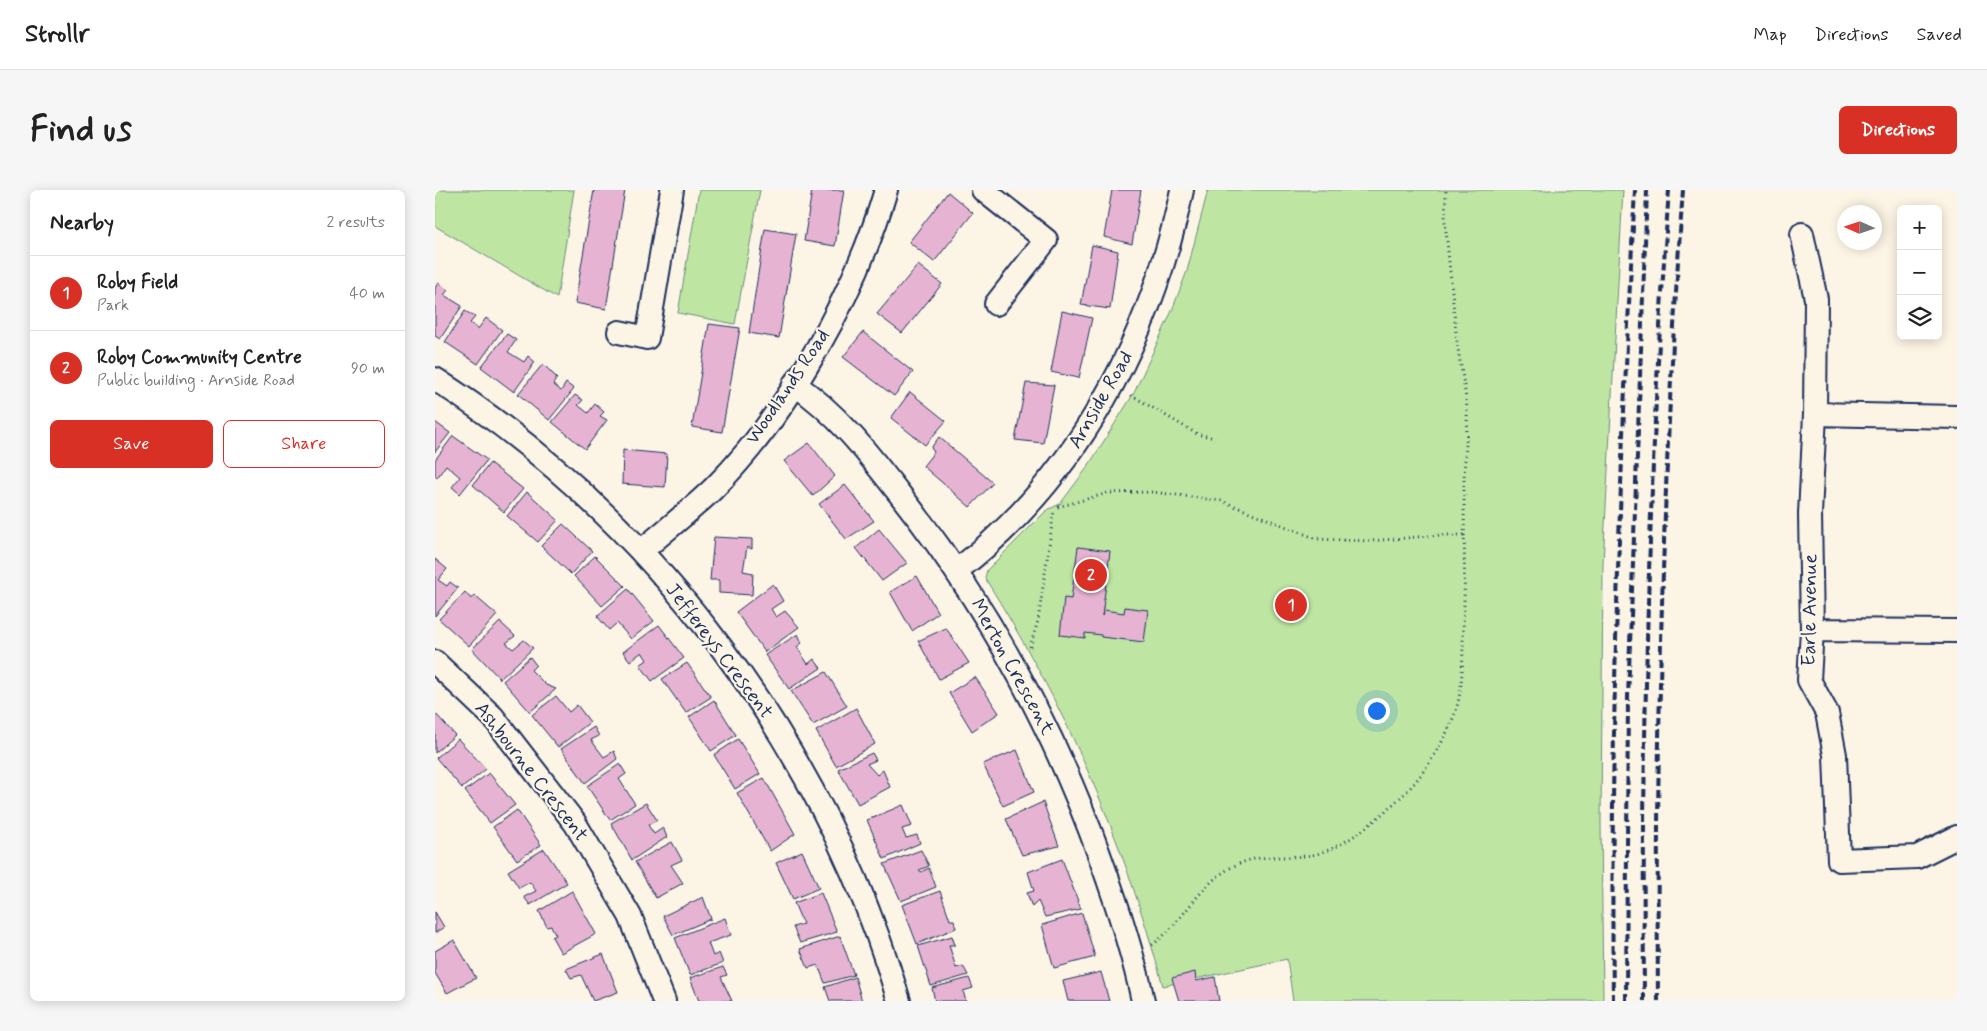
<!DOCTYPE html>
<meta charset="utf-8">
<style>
:root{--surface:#fff;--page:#f6f6f6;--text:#222;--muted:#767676;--line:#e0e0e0;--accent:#d93025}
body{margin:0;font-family:Mynerve,sans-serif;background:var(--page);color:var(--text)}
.controls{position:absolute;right:15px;top:15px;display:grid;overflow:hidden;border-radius:8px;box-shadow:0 2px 12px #0003}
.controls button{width:45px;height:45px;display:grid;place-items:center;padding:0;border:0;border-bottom:1px solid var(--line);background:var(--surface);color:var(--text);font:25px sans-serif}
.compass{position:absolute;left:1402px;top:15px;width:45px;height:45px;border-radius:50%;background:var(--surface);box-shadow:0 2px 12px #0003;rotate:273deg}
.you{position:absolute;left:941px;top:520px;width:18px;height:18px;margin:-12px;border:4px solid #fff;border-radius:50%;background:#1a73e8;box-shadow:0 0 0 8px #1a73e833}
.badge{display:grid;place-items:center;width:32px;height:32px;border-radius:50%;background:var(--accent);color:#fff;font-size:16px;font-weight:700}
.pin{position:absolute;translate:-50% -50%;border:2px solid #fff;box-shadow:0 1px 5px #0006}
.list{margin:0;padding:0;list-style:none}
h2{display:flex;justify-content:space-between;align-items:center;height:65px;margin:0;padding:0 20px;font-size:21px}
h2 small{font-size:16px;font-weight:400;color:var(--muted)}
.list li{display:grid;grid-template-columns:32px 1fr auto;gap:15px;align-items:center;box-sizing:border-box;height:75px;padding:0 20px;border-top:1px solid var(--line)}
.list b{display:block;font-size:19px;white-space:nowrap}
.list p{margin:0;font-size:16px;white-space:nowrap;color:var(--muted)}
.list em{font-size:16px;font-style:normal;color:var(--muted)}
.actions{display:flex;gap:10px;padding:15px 20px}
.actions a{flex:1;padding:11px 0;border:1px solid var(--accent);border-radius:8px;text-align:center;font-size:18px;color:var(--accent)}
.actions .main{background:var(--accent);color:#fff}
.icon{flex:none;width:28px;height:28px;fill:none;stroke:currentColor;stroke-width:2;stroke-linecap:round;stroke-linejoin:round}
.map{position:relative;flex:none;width:1522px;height:811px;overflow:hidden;border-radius:8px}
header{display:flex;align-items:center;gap:30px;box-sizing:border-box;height:70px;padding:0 25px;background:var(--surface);border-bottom:1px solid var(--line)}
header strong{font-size:24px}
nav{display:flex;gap:28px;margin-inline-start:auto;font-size:18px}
.intro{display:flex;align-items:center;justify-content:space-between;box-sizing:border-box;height:120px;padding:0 30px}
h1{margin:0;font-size:35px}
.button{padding:12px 22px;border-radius:8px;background:var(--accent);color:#fff;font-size:18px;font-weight:700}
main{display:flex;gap:30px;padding:0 30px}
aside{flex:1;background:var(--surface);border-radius:8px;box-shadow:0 2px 12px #0003}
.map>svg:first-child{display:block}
.green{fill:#bee6a2;stroke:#6c8a80}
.building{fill:#e6b4d2;stroke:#1b2f5e}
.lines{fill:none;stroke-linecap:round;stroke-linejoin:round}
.street-casing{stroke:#1b2f5e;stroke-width:26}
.path{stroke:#1b2f5e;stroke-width:3;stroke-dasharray:1 4;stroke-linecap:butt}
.street{stroke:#fcf5e5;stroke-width:22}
.rail{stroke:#1b2f5e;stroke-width:4;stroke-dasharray:8 4;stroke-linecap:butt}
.labels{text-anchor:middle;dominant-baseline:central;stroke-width:4.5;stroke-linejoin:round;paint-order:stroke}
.street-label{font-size:20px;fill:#1b2f5e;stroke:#fcf5e5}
</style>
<header>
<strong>Strollr</strong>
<nav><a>Map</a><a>Directions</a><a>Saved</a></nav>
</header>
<div class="intro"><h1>Find us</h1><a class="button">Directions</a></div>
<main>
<aside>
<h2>Nearby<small>2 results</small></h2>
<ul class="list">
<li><span class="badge">1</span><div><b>Roby Field</b><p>Park</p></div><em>40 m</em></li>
<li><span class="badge">2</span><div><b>Roby Community Centre</b><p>Public building · Arnside Road</p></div><em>90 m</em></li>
</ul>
<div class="actions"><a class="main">Save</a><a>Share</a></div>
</aside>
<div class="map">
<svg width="1522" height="811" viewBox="0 0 1522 811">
<rect width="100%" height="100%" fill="#fcf5e5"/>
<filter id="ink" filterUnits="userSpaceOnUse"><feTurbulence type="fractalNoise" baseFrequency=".02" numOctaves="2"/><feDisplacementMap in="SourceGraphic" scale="10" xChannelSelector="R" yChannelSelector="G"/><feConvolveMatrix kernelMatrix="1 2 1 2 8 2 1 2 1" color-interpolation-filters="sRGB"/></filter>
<g filter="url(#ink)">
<path class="green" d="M0 0H139L122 108 0 36Z
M264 0H325L300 134 243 123Z
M773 0H1188L1168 373 1166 633 1168 811H858L852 769 728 796C687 645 633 521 550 388L552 380 612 320 625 314 652 278 699 203 736 123 752 81Z"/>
<path class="building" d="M159 0H190L171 119 140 113Z
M377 0H409L400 56 369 51Z
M677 0H706L697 54 669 47Z
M513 2 538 23 499 72 474 52Z
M330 39 361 44 344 148 314 143Z
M657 55 683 61 675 119 646 115Z
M483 75 507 94 467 143 442 124Z
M3 93 13 100 9 105 27 116 5 149 0 146V98Z
M30 121 40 127 35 133 43 139 51 128 67 140 43 174 10 152Z
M627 121 657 128 644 188 616 182Z
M274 134 305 138 287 242 257 237Z
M428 142 478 182 459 206 408 167Z
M72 144 81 150 73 162 89 172 93 166 100 172 79 202 46 177Z
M108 174 122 188 118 194 126 201 131 193 139 199 114 230 83 204Z
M591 193 619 195 608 253 580 250Z
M475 202 511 231 490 255 456 228Z
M140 205 148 210 143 215 153 223 160 214 169 222 165 226 172 230 150 259 117 232Z
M0 232 15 243 0 262Z
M18 246 52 270 25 304 17 297 25 287 11 275 2 288 0 286V270Z
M504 247 558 293 535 317 488 276 499 262 496 258Z
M374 253 400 286 378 306 349 271Z
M188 260 232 264 230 297 187 294Z
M55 273 88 299 69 322 38 295Z
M410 295 439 331 411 349 384 314Z
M92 302 123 330 103 352 72 326Z
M128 334 157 361 136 384 106 356Z
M444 339 472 373 447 391 421 358Z
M279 347 317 349V359L312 357 308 381 318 383 317 405 284 403V390H275Z
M643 357 675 361 667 426 669 420 689 423 690 417 713 420 709 452 666 447V445L650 443V448L625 445 629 408 636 409Z
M160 366 190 396 167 416 139 386Z
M0 369 12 379 3 390 12 396 15 392 23 398 0 426Z
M482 386 503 423 477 441 455 402Z
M338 394 348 411 336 419 341 427 350 421 364 437 330 462 301 422Z
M193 399 219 431 196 449 182 433 174 440 162 426Z
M30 402 36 409 40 406 62 425 34 456 4 429Z
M65 432 80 446 71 453 78 459 89 450 98 458 65 489 37 459Z
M224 435 249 468 217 491 205 475 212 470 207 462 195 471 188 462Z
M511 438 534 473 504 489 483 451Z
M363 444 367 453 362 457 373 474 379 469 386 478 354 499 330 465Z
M95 467 101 475 96 480 111 495 121 499 95 522 68 491Z
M252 473 276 507 251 523 227 489Z
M391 482 412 516 378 535 356 501Z
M540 487 564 523 537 541 514 503Z
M121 506 134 522 142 515 155 532 123 557 97 525Z
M279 510 301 545 276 561 254 527Z
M421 518 440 554 401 576 381 541Z
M0 523 20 545 0 563Z
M159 537 164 546 156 550 169 567 179 561 182 569 150 593 126 559Z
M23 549 51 579 27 598 1 568Z
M303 549 325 584 300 599 279 565Z
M582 560 599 602 568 616 548 574Z
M437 563 441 570 432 574 442 585 448 580 455 597 423 614 403 579Z
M185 574 191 584 184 589 200 614 175 630 152 596Z
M54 583 80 615 55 633 30 601Z
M329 588 360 644 335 661 302 603Z
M608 612 624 656 587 665 571 629Z
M211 613 222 630 213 635 219 644 228 638 232 647 197 670 176 633Z
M468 615 477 636 467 639 471 648 482 645 485 653 449 669 432 630Z
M82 620 106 655 82 670 58 637Z
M237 652 247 670 236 675 248 693 221 708 200 672Z
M109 659 132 693 95 715 89 707 101 701 95 692 84 698 73 681Z
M486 660 494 676 484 680 486 682 494 678 501 697 466 711 449 674Z
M367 661 384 698 358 709 341 673Z
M627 669 646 719 610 727 603 711 597 717 592 703 599 701 593 682Z
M137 701 161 744 126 763 117 747 121 745 116 736 112 737 104 721Z
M505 701 515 730H519L521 738 482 754 467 715Z
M386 703 402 742 365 753 358 737 368 734 359 713Z
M268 707 276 729 238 745 228 726Z
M0 722 9 737 0 743Z
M647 723 660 767 619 778 607 735Z
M290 728 296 745 273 753 278 766 284 763 288 773 255 785 240 748Z
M405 746 419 785 390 793 383 775 373 778 365 759Z
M517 746 520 755H514L521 778 528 776 533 785 496 796 483 756Z
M19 750 41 788 12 803 0 783V761Z
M168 764 183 802 158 811 146 785 136 788 131 779Z
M288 777 292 785 286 787 297 811H264L255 788Z
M666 782 674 811H633L628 791Z
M760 782 761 791 780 787 784 811H744L737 788Z
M420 787 427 811H395L390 797Z
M534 788 538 798 528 801 531 811H500L497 798Z"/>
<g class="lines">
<defs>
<path id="street" d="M548 0 611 50 561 114
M1367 44 1381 109 1380 224 1375 324 1377 440 1374 490 1392 523 1400 565 1404 670 1482 667 1522 647
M184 142 212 148 237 0
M0 189C221 331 390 559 464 811
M359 194C401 222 432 262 463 302 551 413 617 534 665 667 682 714 698 762 708 811
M1380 224 1522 227
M206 361C230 341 255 321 278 299 354 223 421 102 451 0
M521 381C643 288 716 148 747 0
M1377 440 1522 441
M0 472 58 527 140 633 195 726 229 811"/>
</defs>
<use href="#street" class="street-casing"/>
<path class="path" d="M696 205 762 244 780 248
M623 317 673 303 718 302 787 311 882 349 935 351 1006 345H1030
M595 457 603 431 619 321
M717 755C748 733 763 695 797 677 829 660 855 672 885 663 915 654 943 628 966 607 988 587 1012 548 1021 520 1030 491 1027 448 1029 417 1030 376 1029 336 1029 295 1029 270 1033 244 1032 219 1030 196 1025 174 1022 152 1018 112 1014 71 1010 31L1011 0"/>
<use href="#street" class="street"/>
<path class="rail" d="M1178 811C1175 541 1185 270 1200 0
M1191 811 1193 507 1212 0
M1209 811C1207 541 1214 270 1234 0
M1223 811C1221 541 1228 270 1248 0"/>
</g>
</g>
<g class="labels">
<g class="street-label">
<text transform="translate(353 197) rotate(-56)">Woodlands Road</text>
<text transform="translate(666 210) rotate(-60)">Arnside Road</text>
<text transform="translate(1375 420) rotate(-89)">Earle Avenue</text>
<text transform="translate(284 461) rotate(53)">Jeffereys Crescent</text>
<text transform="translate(577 477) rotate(61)">Merton Crescent</text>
<text transform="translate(96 582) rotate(52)">Ashbourne Crescent</text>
</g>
</g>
</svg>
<div class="controls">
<button>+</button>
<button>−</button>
<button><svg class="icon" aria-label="layers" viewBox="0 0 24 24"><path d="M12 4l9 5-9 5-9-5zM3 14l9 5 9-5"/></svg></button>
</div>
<svg class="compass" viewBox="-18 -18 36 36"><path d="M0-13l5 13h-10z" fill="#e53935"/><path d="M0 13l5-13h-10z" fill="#767676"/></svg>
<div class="you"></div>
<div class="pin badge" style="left:856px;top:415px">1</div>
<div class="pin badge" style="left:656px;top:385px">2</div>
</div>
</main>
